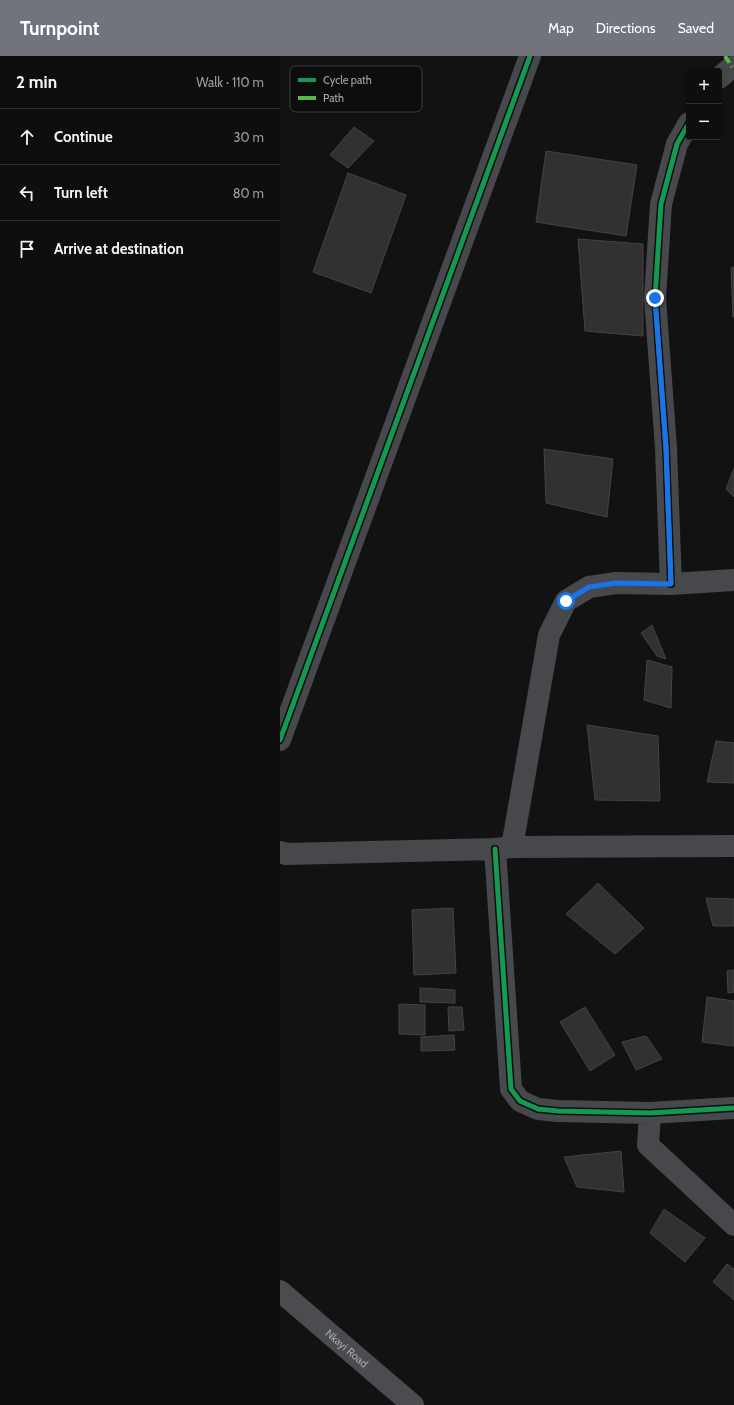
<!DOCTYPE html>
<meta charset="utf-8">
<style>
:root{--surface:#0e0e0e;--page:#1c1c1c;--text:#f1f3f6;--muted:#9b9c9e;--line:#2e2e2e;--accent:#71747c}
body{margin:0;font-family:Cabin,sans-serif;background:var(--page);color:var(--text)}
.controls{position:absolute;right:12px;top:12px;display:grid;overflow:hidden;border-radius:4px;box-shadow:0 2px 6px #0003}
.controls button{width:36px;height:36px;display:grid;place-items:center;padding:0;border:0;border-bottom:1px solid var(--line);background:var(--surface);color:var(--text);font:20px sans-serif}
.stop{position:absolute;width:12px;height:12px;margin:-9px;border:3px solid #1a73e8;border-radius:50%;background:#fff}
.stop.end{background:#1a73e8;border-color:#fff;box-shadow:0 1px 4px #0008}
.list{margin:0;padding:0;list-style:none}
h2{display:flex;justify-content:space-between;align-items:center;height:52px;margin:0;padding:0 16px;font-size:17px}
h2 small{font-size:13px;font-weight:400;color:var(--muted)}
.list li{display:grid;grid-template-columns:26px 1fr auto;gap:12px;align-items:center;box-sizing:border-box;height:56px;padding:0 16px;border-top:1px solid var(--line)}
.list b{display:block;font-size:15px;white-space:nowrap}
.list em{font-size:13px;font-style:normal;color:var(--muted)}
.icon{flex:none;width:22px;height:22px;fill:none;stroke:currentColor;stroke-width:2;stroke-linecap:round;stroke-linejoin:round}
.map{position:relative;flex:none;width:454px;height:1349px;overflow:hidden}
header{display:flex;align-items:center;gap:24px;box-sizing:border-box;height:56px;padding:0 20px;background:var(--accent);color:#fff}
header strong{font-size:19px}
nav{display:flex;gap:22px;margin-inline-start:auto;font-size:14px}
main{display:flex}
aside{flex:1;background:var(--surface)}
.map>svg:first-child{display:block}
.building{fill:#313133;stroke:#424346}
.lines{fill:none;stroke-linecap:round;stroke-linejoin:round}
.minor{stroke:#47484b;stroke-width:22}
.tertiary{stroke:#47484b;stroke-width:22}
.secondary{stroke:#4b4c4f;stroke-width:22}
.quiet{stroke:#58b947;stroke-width:4;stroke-dasharray:8 4;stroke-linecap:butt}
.cycleway-casing{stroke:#0d0d0e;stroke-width:8}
.cycleway{stroke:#139951;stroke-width:5}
.route{stroke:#1a73e8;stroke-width:5}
.labels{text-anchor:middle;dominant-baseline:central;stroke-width:4;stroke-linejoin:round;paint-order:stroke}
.street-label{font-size:11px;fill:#a4a8b4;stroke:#0d0d0e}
.key{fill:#0d0d0e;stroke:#3a3c40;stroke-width:1}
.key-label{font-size:11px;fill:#a4a8b4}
</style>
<header>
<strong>Turnpoint</strong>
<nav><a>Map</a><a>Directions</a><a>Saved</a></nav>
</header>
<main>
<aside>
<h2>2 min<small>Walk · 110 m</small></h2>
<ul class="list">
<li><svg class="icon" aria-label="ahead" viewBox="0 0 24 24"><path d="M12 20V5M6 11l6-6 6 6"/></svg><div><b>Continue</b></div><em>30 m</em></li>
<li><svg class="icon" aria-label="left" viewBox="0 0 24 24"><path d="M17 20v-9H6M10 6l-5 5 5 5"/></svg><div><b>Turn left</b></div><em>80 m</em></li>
<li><svg class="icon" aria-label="arrive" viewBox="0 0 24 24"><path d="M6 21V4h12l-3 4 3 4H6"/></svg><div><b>Arrive at destination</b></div></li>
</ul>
</aside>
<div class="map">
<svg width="454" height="1349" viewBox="0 0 454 1349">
<rect width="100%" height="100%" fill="#121213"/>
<path class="building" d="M74 71 94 85 68 112 50 99Z
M266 95 357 109 346 180 256 166Z
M68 117 126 139 91 237 33 216Z
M298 183 363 188V280L305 275Z
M454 211V261H453L451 212Z
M264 393 333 403 327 461 266 447Z
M454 412V441L446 433Z
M372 569 386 603 377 600 361 577Z
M367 604 392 611 391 652 364 644Z
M307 669 378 680 380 745 315 744Z
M436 685 454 687V727L427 726Z
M318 827 364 872 335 898 286 858Z
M426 842 454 843V870H433Z
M173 852 176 917 134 919 132 854Z
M454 914V936L448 937 447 915Z
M140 932 175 934V947L140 946Z
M427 941 454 945V990L422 986Z
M119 948 145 949V979L119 978Z
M168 951H182L184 974 169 975Z
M305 951 335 999 310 1015 280 966Z
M174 979 175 994 141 995V981Z
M366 980 382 1003 356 1014 342 986Z
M341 1095 344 1136 297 1131 284 1101Z
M384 1153 425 1182 405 1206 370 1177Z
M447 1208 454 1213V1244L433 1226Z"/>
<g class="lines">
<path class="minor" d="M439 22 452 11 454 13
M391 528 386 392 375 242 381 148 397 88 409 67
M232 791 269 579 286 545 309 531 336 527 391 528 454 524
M215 793 231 1033 240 1045 258 1053 278 1055 370 1057 454 1052
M0 796 6 798 215 793 232 791 454 790
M370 1057 368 1089 454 1169"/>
<path class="tertiary" d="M0 684 250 0"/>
<path class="secondary" id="s1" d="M0 1235 133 1349"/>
<path class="quiet" d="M445 0 452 11"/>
<defs>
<path id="cycleway" d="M391 528 386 392 375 242 381 148 397 88 409 67
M0 684 250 0
M215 793 231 1033 240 1045 258 1053 278 1055 370 1057 454 1052"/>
</defs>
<use href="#cycleway" class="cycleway-casing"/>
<use href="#cycleway" class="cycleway"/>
</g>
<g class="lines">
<path class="route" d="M286 545 309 531 336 527 391 528 386 392 375 242"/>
</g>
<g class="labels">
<g class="street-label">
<text stroke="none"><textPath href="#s1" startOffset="88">Nkayi Road</textPath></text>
</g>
</g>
<rect x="10" y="10" width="132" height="46" rx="6" class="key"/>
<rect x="18" y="22" width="18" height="4" fill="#139951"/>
<rect x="18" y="40" width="18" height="4" fill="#58b947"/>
<g class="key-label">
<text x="43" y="28">Cycle path</text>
<text x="43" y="46">Path</text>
</g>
</svg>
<div class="controls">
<button>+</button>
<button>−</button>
</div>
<div class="stop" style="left:286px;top:545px"></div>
<div class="stop end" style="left:375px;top:242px"></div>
</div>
</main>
